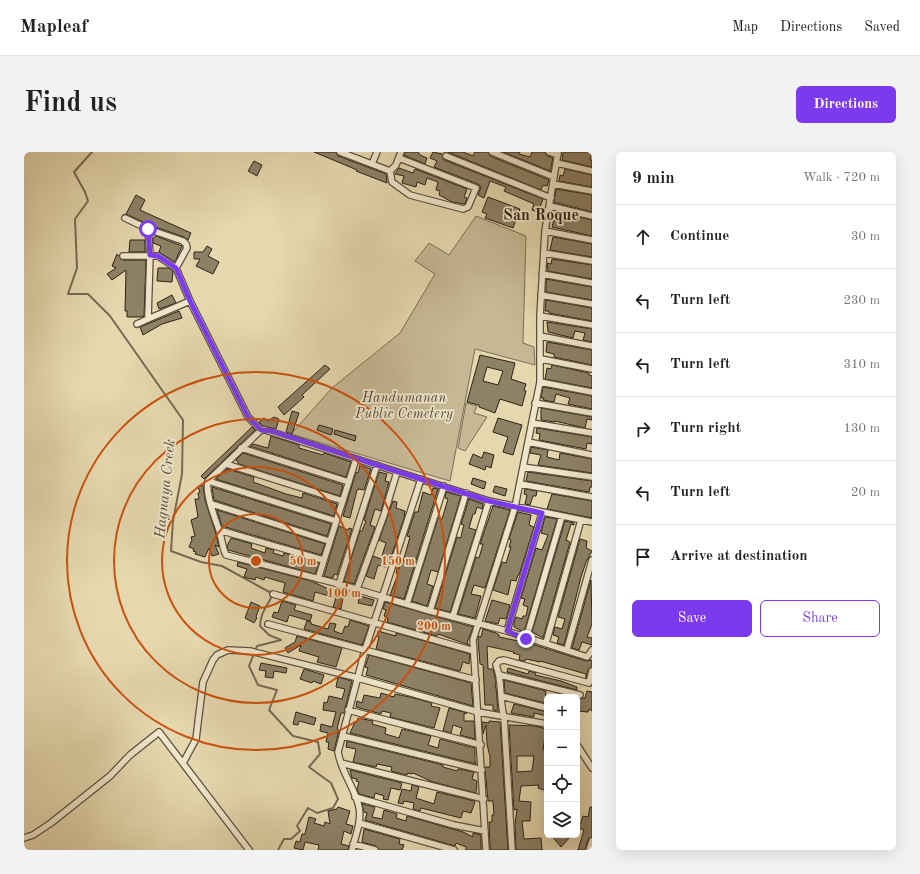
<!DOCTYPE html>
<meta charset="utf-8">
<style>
:root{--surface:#fff;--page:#f2f2f2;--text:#222;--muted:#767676;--line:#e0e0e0;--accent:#7c3aed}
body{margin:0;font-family:"Old Standard TT",serif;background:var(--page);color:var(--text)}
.controls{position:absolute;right:12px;bottom:12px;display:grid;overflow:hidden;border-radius:6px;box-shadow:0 4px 16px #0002}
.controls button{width:36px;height:36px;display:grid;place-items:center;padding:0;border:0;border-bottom:1px solid var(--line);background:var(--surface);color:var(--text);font:20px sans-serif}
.stop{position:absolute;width:12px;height:12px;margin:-9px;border:3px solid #7c3aed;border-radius:50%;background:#fff}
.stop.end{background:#7c3aed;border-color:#fff;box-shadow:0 1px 4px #0008}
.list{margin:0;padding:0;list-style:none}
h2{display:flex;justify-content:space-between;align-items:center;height:52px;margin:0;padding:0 16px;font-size:17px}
h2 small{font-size:13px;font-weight:400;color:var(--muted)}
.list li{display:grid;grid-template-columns:26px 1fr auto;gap:12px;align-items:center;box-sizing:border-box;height:64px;padding:0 16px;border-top:1px solid var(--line)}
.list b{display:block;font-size:15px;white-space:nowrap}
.list em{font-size:13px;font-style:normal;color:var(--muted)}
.actions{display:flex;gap:8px;padding:12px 16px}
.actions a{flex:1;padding:9px 0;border:1px solid var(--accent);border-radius:6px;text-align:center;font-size:14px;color:var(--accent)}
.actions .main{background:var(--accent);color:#fff}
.icon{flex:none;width:22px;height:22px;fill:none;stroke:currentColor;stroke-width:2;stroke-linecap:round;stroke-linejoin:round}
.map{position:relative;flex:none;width:568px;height:698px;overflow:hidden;border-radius:6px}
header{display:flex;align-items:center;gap:24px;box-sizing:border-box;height:56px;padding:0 20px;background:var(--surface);border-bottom:1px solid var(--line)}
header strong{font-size:19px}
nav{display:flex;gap:22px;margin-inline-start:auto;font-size:14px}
.intro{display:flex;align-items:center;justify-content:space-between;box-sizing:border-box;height:96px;padding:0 24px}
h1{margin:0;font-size:28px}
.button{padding:10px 18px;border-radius:6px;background:var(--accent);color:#fff;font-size:14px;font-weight:700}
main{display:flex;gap:24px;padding:0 24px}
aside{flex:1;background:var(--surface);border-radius:6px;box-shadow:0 4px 16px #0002}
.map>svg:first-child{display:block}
.green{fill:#c6b894;stroke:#7a6e56}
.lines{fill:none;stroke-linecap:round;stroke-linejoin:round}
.stream{stroke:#776a53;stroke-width:2}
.building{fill:#8d8166;stroke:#2e2317;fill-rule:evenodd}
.street-casing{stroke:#5c503d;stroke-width:8}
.street{stroke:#eee5ca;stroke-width:5.5}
.route{stroke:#7c3aed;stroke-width:5}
.ring{fill:none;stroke:#cc510e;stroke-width:2}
.labels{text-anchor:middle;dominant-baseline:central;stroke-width:3.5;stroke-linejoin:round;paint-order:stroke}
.park-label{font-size:14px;font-style:italic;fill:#544836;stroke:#eee5ca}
.water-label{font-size:15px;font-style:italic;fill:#584d3a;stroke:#eee5ca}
.quarter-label{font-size:16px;font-weight:bold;fill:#2e2317;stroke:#eee5ca}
.centre{fill:#cc510e;stroke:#eee5ca;stroke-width:2}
.ring-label{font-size:12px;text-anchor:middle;font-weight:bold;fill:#cc510e;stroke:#eee5ca;stroke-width:3.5;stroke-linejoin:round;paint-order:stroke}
</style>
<header>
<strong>Mapleaf</strong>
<nav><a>Map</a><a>Directions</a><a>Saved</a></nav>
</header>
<div class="intro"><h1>Find us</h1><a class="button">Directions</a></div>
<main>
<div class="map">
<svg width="568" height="698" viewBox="0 0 568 698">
<rect width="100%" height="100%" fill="#e5d7ae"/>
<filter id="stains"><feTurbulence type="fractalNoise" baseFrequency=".005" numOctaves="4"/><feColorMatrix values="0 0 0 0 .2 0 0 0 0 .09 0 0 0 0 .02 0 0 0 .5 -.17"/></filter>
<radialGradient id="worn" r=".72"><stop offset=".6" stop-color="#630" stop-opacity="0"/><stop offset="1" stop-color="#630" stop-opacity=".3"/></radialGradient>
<path class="green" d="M452 64 502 84 499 191 510 195 511 213 451 197 426 329 267 282 308 236 376 181 411 122 391 109 405 91 425 103Z
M442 251 453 254 450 261 463 265 441 299 434 296Z"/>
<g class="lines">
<path class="stream" d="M68 0 50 20 61 40 64 49 51 67 53 116 44 142H64L86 164 159 268 158 322 149 369 147 399 177 410 198 414 249 442C243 455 237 459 236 474L245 483 257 488 233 494 225 514 234 533 253 538 245 558 269 584 294 590 296 602 285 615 307 631 314 647 309 656 293 661 284 656 273 674 276 679 267 687H260L254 698"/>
</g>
<path class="building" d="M290 0H312L314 4 362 22 363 31 332 19 333 18Z
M381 0H394L396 3 403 6 401 12 380 3Z
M409 0 418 2 420 8 519 47 514 60 508 58 510 52 480 39 482 35 466 29 460 46 454 43 457 35 454 32 410 15 413 9 406 6Z
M424 0H439L449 4 451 0H464L466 4 525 28 523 34 519 33 517 38Z
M479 0H496L495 2 506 5 508 0H521L522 3 529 6 526 19Z
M539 0H568L566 8H568V15L538 8Z
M230 9 238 13 233 24 224 19Z
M375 16 389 21 391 17 443 37 440 45 443 46 441 52 428 50 415 43 416 39 412 38 414 30 403 26 401 33 393 30 392 35 378 31 380 24 371 22Z
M541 17 568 23V35L535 29 536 23 539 24Z
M532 37 568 43V60L530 50Z
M112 43 121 48 116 58 167 81 164 88 160 85 126 73 102 62Z
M464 45 496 57 489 76 461 66 463 62 458 60Z
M532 60 568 68V84L528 75Z
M132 84 158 94 151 110 135 100 137 94 129 91V86Z
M529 85 568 92V105L526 98Z
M106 88H121V100H105Z
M183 94 188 97 184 104 195 110 189 122 172 114 176 107H170V100H179Z
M93 102 99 108H122L120 164 117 165H103V159H101L102 118 88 128 83 122 92 116 88 114Z
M528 107 568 113V127L524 119 523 111 527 112Z
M134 116H145L149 119 148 130 133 129Z
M522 127 568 135V148L522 140Z
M148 143 152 151 135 157 133 151Z
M522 148 568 156V169L525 161V159H521Z
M155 159 158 166 138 172 119 183 116 175Z
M523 170 568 177V190L559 188 561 181 551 179 549 186 524 180Z
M523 190 568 198V213L530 205V202L522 200Z
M456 203 491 211 487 227 502 232 500 238 502 239 498 254 476 247 471 261 455 255V253L443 250ZM463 215 479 219 474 233 459 229Z
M301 213 306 217 278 243 280 245 260 263 254 255Z
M528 213 565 221V223L568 224V236L521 227 523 216 527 217Z
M519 235 568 244V257L544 252 546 246 532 242 530 250 519 248 520 246H517Z
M517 256 568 265V268L563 267 561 276 531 269V270L517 268Z
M268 259 275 261 268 282 262 280Z
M250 265 255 267 252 277 239 274 235 270 240 266 244 269Z
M474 266 498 273 489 303 479 300 484 285 469 280Z
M295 273 309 277 307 283 293 278Z
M228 275 231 278 180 327 177 324Z
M513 276 568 285V292L563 291 562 297 515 288 516 282 512 281Z
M311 278 332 284 331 289 310 282Z
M247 284 275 293V296L299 303 300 301 327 310 322 325 226 294 229 292 244 296Z
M507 295 524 298 523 305 535 308 536 301 568 307V321L514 313 517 303 506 301Z
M460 300 470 303 467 316 462 314 461 318 445 312 449 302 458 306Z
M219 301 319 333 316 344 215 312 212 308Z
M336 313 347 317 340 338 335 337 333 338 326 366 319 364 332 320 334 321Z
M203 317 230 325 229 330 262 342 278 346 279 341 313 352 310 364 192 327Z
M355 320 363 322 361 329 365 330 357 359 351 357 346 373 351 375 330 432 320 429 336 379H338L342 369 340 368Z
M504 320 568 329V335H566L565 340 502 329Z
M449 326 462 330 460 337 447 332Z
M179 333 181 348 192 382 195 395 191 393 195 402 188 404 185 396 181 405 171 402 172 400 169 399 170 397 165 395 168 388 167 385 171 384 167 368 174 365 171 347H175L174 341 176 340 174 335Z
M471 334 483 337 481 344 469 340Z
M188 335 307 372 303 384 190 348Z
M409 336 414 337 380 447 366 443 374 422 372 421 373 416 375 417 377 410H379L386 385 383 384 391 360H394L399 340 407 343Z
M501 337 513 339 512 344H509L506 353 501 352 503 343 500 342Z
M422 340 437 344 414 420 407 418 403 432 409 434 403 454 388 449 414 366 418 367 424 347 421 346Z
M528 342 568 349V366L523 357Z
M445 347 459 352 458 357 453 355 451 362H449L445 376 452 378 426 460 411 456 433 385 437 386 438 380 440 373 437 372Z
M369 349 373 350 372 356 381 359 380 366 366 408H364L362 415 354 413 350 427 342 424 349 404 357 407 362 391 355 388Z
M469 354 486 358 461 436 450 433 447 442 457 444 451 466 434 462 452 405 455 406 459 392H456Z
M193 358 301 392 297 403 198 374Z
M494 360 507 363 505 373 510 375 495 423H494L492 429 487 428 484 443 469 438 478 410 482 411 487 395H485L487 388 485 387Z
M521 365 533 367 500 480 490 475V470L492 465 498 467 499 464H502L504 455 499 453 501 447 497 446 512 396 518 398 524 383 517 381Z
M541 369 550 371V373L547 372 543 385 542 388 546 390 519 486 508 480Z
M315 374 324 378 325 376 328 377 313 423 310 422 309 426 300 424Z
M207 386 228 392 227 396 241 401 242 396 250 398 249 401 259 404 260 401 295 411 291 422 204 398 203 394Z
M556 387 563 389 562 396 568 399 562 410 557 425 540 493 533 491 535 485 529 483 531 475 538 477 541 467 534 465Z
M214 410 287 429 309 439 310 437 320 440 317 457 309 455 312 446 291 440 289 449 259 440 261 431 241 425 240 428 232 425 231 428 220 425 223 417 213 414Z
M567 428 568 472 563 485 568 486V493L558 490 555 498 548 496Z
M336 444 350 448 348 454 334 451Z
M468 448 486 453 482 467 476 466 474 472 461 469Z
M258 449 272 453 270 458 288 463 286 469 265 463 263 470 248 465 250 460 254 461Z
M227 450 236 454 232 465 233 466 230 471 221 466Z
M361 450 449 475 443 491 445 493 414 482 413 484 363 470 364 466 360 464 362 458 359 457Z
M326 468 345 474 338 493 280 477 283 469 287 470V472L304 477 306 471 312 472 310 479 318 482 321 474 324 475Z
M459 477 472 481 475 483V485L504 491 562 509 568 508V515L564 518 562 526V522L516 509V510L502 507 501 509 495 508 496 503 489 501 490 500 463 494 464 517H469L472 530 471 535H472L474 559 469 558V553H461L459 513 456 512 454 487 455 484 457 485Z
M354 479 372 484V481L446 502 445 512 439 510 436 519 352 497 355 485 353 484Z
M273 484 318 496 312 515 293 510 295 505 275 499 277 493 264 501 261 496 271 490Z
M345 503 447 531 449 554 342 523 344 516 341 515Z
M237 511 263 516 262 521 250 519 249 526 241 525 242 519 235 518Z
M484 516 504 522 505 519 512 521 511 523 537 529 553 535V538L483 520Z
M280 517 300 523 297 532 289 529 288 531 276 527Z
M314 525 328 529 320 561H317L313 577 315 578 310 599 304 597 305 590H302L304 581 296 579 297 572 308 575 312 560 299 558 300 550 303 551 305 544 318 547 321 537 312 535Z
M480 528 522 539 521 551 481 541Z
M563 539 568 540V559L565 557 564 560 553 559V547L561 546Z
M357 541 370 545 371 542 386 545 408 551 407 554 416 556 410 576 366 565 367 561 358 559 357 562 332 555 333 549 338 551 340 543 356 546Z
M490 552 523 560V564L510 561V565L487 561Z
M425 556 443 561 440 562V569H450L451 587 436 583 438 576 429 573 427 581 419 579Z
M272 560 292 566 290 573 275 569 274 573 269 572Z
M334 566 349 569 348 572 362 576 361 582 375 586 378 577 407 584 404 593 414 596 416 587 451 596V609L452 612 326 581 331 570H333Z
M465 569 476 570 484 698H467L466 694 465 670H468V663H470L469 649H464L461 615H466V605L463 592 462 573 459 582 458 570 465 571Z
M485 573 511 574 522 577 519 598 523 599V639L514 636 515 633 497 634 495 649 507 650 506 669H498L500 687 517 686 518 698H492L491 672 493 657 490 658ZM493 604H510L508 619 493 620Z
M323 589 419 613V615L433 619 434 617 450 620 448 627 453 629 452 641 409 630 389 621 388 622 383 621V623L367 619 368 615 353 612 352 615 329 610 332 597 322 595Z
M326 618 378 631 376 638 367 636 364 648 359 647 360 644 351 641 350 646 335 642 333 637 335 630 332 629 333 627 328 626Z
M388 633 395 635 392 646 410 652 413 640 450 649 451 650 447 661 439 659 437 666 397 656 396 659 389 657 390 651 380 649 379 652 374 651 378 637 387 639Z
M338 652 351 655 348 665 358 667 360 658 373 662 372 666 382 669 383 664 439 680 449 685V681L457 683V698H442V695L432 691 431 694 341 668 343 661 340 660Z
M314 655 326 659 322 672 329 674 327 682 320 679 317 692 325 694 324 698H294L295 693 281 690 279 698 270 696 272 689 276 690 278 682H281L285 665 292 667 290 671 300 674 301 670 306 672 304 659 313 657Z
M566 655H568V685L564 687 561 698H554L560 678 554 676 555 670 557 671 559 664 564 665Z
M340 677 376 687 375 692 380 693 378 698H355L352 694 338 690Z
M527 683H542L546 685 537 695Z"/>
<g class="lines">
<defs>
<path id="street" d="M316 0 366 19
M468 0 530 25
M525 0 534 3
M422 4 527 46
M533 11 568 19
M348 12 353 0
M366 19 368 30 386 43 439 57 444 55 452 36 375 6
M366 19 372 13 377 0
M529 32 568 39
M526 54 568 64
M101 66 124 77 159 89 162 92 163 96 152 116 166 149 224 265 237 278
M521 79 568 88
M520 101 568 109
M99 104H134L152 116
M518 122 568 131
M517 143 568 152
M516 164 568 173
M124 167 166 149
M113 172 124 167 126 103 124 77
M516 184 568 194
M517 207 568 217
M516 230 568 240
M511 251 568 261
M508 271 568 281
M504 290 568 303
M217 296 325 330
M202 312 319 349
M499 315 568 325
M184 329 312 369
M496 332 568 345
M188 352 305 389
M568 370 465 349 241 278H237L184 329C181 342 191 366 195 378 198 387 198 395 202 403L315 432 406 459 483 479 560 504 563 505 568 498
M195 378 299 408
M294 427 332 307
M315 432 353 313
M333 437 360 363 373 320
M249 442 450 499
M383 452 420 334
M406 459 442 341
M429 464 465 349
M244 472 452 528
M483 479 518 361
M502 487 538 364
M522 491 557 368
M543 497 568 408
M476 523 556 543
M477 544 523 556
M324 558 457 593
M319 584 458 618
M553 593 568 616
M159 611 172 587 179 530 189 508 193 503 204 498 226 499 334 526 454 560 523 572
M317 611 460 647
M331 645 430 673 461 679
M335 671 430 698
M0 686 9 683 27 671 86 624 106 603 135 580 225 698
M329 692 351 698
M328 698C331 685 338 669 335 655 331 636 317 620 314 600L341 498 397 327
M462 698 449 488 491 355 516 230V164L521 79 534 0
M488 698 480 565C475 548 479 530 472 513L475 509 480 508 565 531 568 519
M565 698 568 689"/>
</defs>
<use href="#street" class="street-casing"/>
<use href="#street" class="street"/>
</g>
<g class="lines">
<path class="route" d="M124 77 126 103 134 104 152 116 166 149 224 265 237 278 247 279 465 349 518 361 483 479 502 487"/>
</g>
<g class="ring">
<circle cx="232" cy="409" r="47"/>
<circle cx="232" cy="409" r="94"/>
<circle cx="232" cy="409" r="142"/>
<circle cx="232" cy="409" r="189"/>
</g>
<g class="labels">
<g class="park-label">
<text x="380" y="246">Handumanan<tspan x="380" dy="16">Public Cemetery</tspan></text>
</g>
<g class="water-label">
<text transform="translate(142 337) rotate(-84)">Hagnaya Creek</text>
</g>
<g class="quarter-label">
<text x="517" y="64">San Roque</text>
</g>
</g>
<circle cx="232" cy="409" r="6" class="centre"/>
<g class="ring-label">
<text x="279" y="413">50 m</text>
<text x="374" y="413">150 m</text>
<text x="320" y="445">100 m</text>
<text x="410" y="478">200 m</text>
</g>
<rect width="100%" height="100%" filter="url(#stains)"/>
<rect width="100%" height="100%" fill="url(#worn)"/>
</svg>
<div class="controls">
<button>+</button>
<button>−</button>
<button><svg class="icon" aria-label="locate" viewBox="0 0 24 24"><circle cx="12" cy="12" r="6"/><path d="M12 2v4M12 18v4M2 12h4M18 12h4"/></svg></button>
<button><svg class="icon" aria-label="layers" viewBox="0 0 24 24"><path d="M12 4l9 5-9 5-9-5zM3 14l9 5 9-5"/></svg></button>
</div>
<div class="stop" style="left:124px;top:77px"></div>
<div class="stop end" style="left:502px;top:487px"></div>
</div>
<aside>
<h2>9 min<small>Walk · 720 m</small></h2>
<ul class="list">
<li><svg class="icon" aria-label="ahead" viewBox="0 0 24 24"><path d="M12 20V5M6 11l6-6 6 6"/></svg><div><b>Continue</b></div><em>30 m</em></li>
<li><svg class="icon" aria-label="left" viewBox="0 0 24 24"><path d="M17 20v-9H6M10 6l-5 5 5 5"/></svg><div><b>Turn left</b></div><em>230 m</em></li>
<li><svg class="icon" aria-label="left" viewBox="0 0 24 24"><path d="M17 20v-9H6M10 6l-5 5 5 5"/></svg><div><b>Turn left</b></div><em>310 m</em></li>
<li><svg class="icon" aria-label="right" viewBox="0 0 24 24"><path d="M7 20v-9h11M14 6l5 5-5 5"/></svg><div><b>Turn right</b></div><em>130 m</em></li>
<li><svg class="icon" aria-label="left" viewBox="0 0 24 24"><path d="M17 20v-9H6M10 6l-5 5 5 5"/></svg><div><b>Turn left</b></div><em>20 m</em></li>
<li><svg class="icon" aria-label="arrive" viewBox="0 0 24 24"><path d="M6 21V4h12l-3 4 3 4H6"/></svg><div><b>Arrive at destination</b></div></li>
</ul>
<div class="actions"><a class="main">Save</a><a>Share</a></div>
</aside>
</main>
